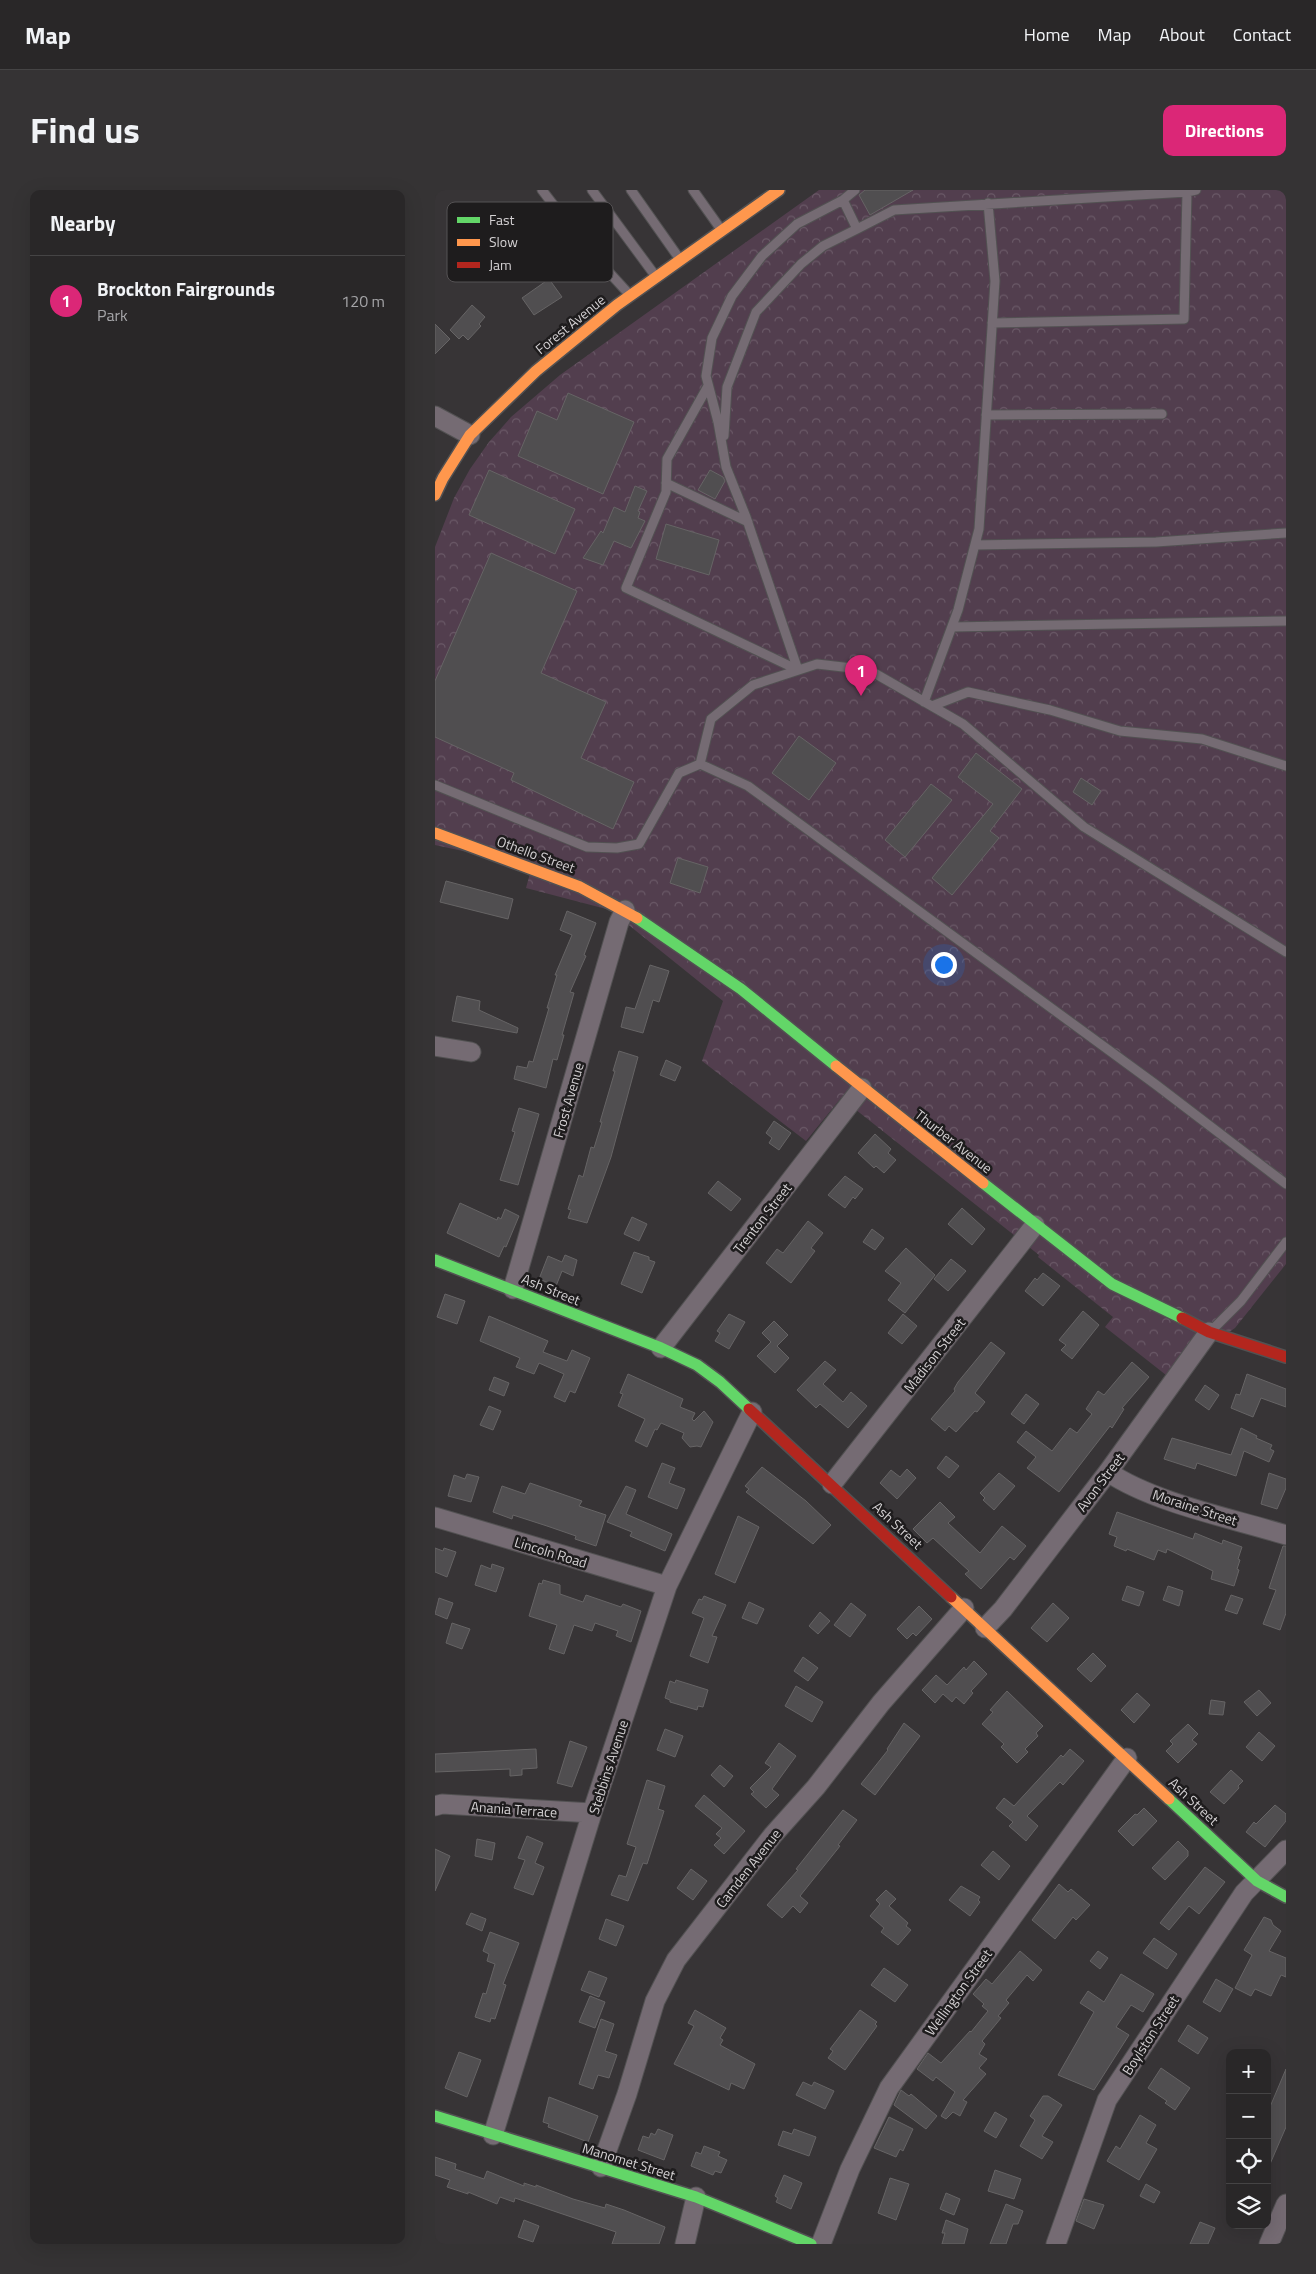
<!DOCTYPE html>
<meta charset="utf-8">
<style>
:root{--surface:#292728;--page:#353334;--text:#f1f3f6;--muted:#a5a5a8;--line:#454445;--accent:#db2777}
body{margin:0;font-family:"Titillium Web",sans-serif;background:var(--page);color:var(--text)}
.controls{position:absolute;right:15px;bottom:15px;display:grid;overflow:hidden;border-radius:10px;box-shadow:0 5px 20px #0002}
.controls button{width:45px;height:45px;display:grid;place-items:center;padding:0;border:0;border-bottom:1px solid var(--line);background:var(--surface);color:var(--text);font:25px sans-serif}
.you{position:absolute;left:508px;top:774px;width:18px;height:18px;margin:-12px;border:4px solid #fff;border-radius:50%;background:#1a73e8;box-shadow:0 0 0 8px #1a73e833}
.badge{display:grid;place-items:center;width:32px;height:32px;border-radius:50%;background:var(--accent);color:#fff;font-size:16px;font-weight:700}
.pin{position:absolute;translate:-50% -41px;filter:drop-shadow(0 1px 2px #0008)}
.pin::after{content:'';position:absolute;top:26px;width:18px;height:15px;background:inherit;clip-path:polygon(0 0,100% 0,50% 100%)}
.list{margin:0;padding:0;list-style:none}
h2{display:flex;justify-content:space-between;align-items:center;height:65px;margin:0;padding:0 20px;font-size:21px}
h2 small{font-size:16px;font-weight:400;color:var(--muted)}
.list li{display:grid;grid-template-columns:32px 1fr auto;gap:15px;align-items:center;box-sizing:border-box;height:90px;padding:0 20px;border-top:1px solid var(--line)}
.list b{display:block;font-size:19px;white-space:nowrap}
.list p{margin:0;font-size:16px;white-space:nowrap;color:var(--muted)}
.list em{font-size:16px;font-style:normal;color:var(--muted)}
.icon{flex:none;width:28px;height:28px;fill:none;stroke:currentColor;stroke-width:2;stroke-linecap:round;stroke-linejoin:round}
.map{position:relative;flex:none;width:851px;height:2054px;overflow:hidden;border-radius:10px}
header{display:flex;align-items:center;gap:30px;box-sizing:border-box;height:70px;padding:0 25px;background:var(--surface);border-bottom:1px solid var(--line)}
header strong{font-size:24px}
nav{display:flex;gap:28px;margin-inline-start:auto;font-size:18px}
.intro{display:flex;align-items:center;justify-content:space-between;box-sizing:border-box;height:120px;padding:0 30px}
h1{margin:0;font-size:35px}
.button{padding:12px 22px;border-radius:10px;background:var(--accent);color:#fff;font-size:18px;font-weight:700}
main{display:flex;gap:30px;padding:0 30px}
aside{flex:1;background:var(--surface);border-radius:10px;box-shadow:0 5px 20px #0002}
.map>svg:first-child{display:block}
.park{fill:url(#park-crowns)}
.building{fill:#504e50;stroke:#666465}
.lines{fill:none;stroke-linecap:round;stroke-linejoin:round}
.lane-casing{stroke:#525152;stroke-width:11}
.street-casing{stroke:#525152;stroke-width:21}
.fast-casing{stroke:#525152;stroke-width:14}
.slow-casing{stroke:#525152;stroke-width:14}
.jam-casing{stroke:#525152;stroke-width:14}
.lane{stroke:#756b73;stroke-width:9}
.street{stroke:#756b73;stroke-width:19}
.fast{stroke:#63d668;stroke-width:11}
.slow{stroke:#ff974d;stroke-width:11}
.jam{stroke:#b3261e;stroke-width:11}
.labels{text-anchor:middle;dominant-baseline:central;stroke-width:5;stroke-linejoin:round;paint-order:stroke}
.street-label{font-size:14px;fill:#d4d1d3;stroke:#1e1c1d}
.key{fill:#1e1c1d;stroke:#555254;stroke-width:1}
.key-label{font-size:14px;fill:#d4d1d3}
</style>
<header>
<strong>Map</strong>
<nav><a>Home</a><a>Map</a><a>About</a><a>Contact</a></nav>
</header>
<div class="intro"><h1>Find us</h1><a class="button">Directions</a></div>
<main>
<aside>
<h2>Nearby<small></small></h2>
<ul class="list">
<li><span class="badge">1</span><div><b>Brockton Fairgrounds</b><p>Park</p></div><em>120 m</em></li>
</ul>
</aside>
<div class="map">
<svg width="851" height="2054" viewBox="0 0 851 2054">
<defs>
<pattern id="park-crowns" width="20" height="18" patternUnits="userSpaceOnUse" patternTransform="scale(1.25)"><rect width="20" height="18" fill="#523e4e"/><path d="M2 6a3 3 0 1 1 6 0M12 15a3 3 0 1 1 6 0" fill="none" stroke="#6a5967"/></pattern>
</defs>
<rect width="100%" height="100%" fill="#373436"/>
<path class="park" d="M384 0H851V1074L800 1138 731 1185 670 1137 678 1127 603 1067 604 1065 406 908 371 951 267 871 288 811 175 720 91 698 97 676 0 655V357L19 308 35 279 54 252 76 227 125 185Z"/>
<path class="building" d="M430 0H478L435 25 424 5Z
M114 89 127 107 99 125 87 108Z
M37 115 50 127 44 134 46 136 33 150 28 145 24 149 15 140Z
M0 134 15 149 0 164Z
M133 203 199 232 168 304 83 266 102 221 122 230Z
M54 280 140 319 120 364 34 325Z
M275 280 288 287 290 291 280 309 263 300Z
M200 296 212 301 203 321 205 322 203 328 210 331 196 358 179 351 168 375 148 368 166 341 168 343 179 317 190 322Z
M231 334 284 350 274 385 221 369Z
M56 363 142 401 106 483 171 512 146 568 199 592 178 639 76 590 79 583 0 547V491Z
M364 546 401 573 374 610 337 583Z
M541 563 587 599 555 641 564 648 517 705 497 688 558 614 523 587Z
M646 588 666 601 657 615 638 602Z
M496 594 517 610 470 667 450 650Z
M243 668 273 677 265 703 235 693Z
M11 691 78 709 73 729 5 712Z
M132 721 161 733 149 765 151 766 135 802 139 803 127 845H129L122 870 118 869 111 898 79 889 82 876 92 878 94 871 98 872 114 818H112L122 785H120L137 745 125 740Z
M215 775 234 781 224 812 218 810 208 843 186 837 191 817 200 819Z
M22 806 45 811 44 820 83 838 82 843 17 831Z
M184 861 203 867 176 967 152 1033 133 1028 136 1020 133 1019 144 985 148 987 156 957 159 958 167 932H165L180 881H178Z
M231 870 246 877 240 891 225 885Z
M84 918 104 924 83 995 65 990 80 942 77 941Z
M339 931 356 943 344 960 334 953 337 948 331 943Z
M440 944 456 959 453 963 461 970 449 983 441 976 439 978 423 963Z
M410 986 428 999 420 1009 418 1007 410 1018 393 1005Z
M283 991 306 1009 296 1021 273 1003Z
M25 1013 62 1030 63 1027 66 1029 70 1019 84 1026 71 1057 69 1056 64 1067 12 1043Z
M527 1018 550 1039 537 1055 513 1034Z
M197 1027 212 1034 204 1051 189 1044Z
M373 1031 388 1043 376 1058 380 1061 356 1093 331 1073 342 1059 348 1063Z
M437 1039 449 1048 440 1060 428 1052Z
M471 1058 500 1085 470 1123 453 1110 466 1093 450 1081Z
M199 1062 214 1067V1070L220 1072 207 1103 186 1094Z
M130 1065 142 1070 138 1086 127 1081 121 1096 104 1089 113 1066 127 1072Z
M516 1069 531 1081 513 1101 499 1089Z
M608 1083 625 1096 608 1116 590 1101 600 1088 602 1090Z
M10 1104 30 1111 22 1134 2 1127Z
M648 1121 664 1135 637 1169 626 1160 631 1155 624 1150Z
M294 1124 310 1132 294 1159 280 1151 285 1143 282 1141Z
M468 1124 482 1136 467 1154 453 1143Z
M54 1126 113 1151 108 1162 132 1171 137 1160 155 1168 140 1203 135 1201 130 1212 119 1207 129 1184 104 1173 99 1184 81 1177 85 1168 45 1151Z
M339 1131 353 1145 342 1156 354 1168 340 1183 322 1166 336 1152 327 1143Z
M556 1152 570 1163 540 1203 550 1212 542 1222 540 1221 521 1242 514 1236 510 1241 496 1229 520 1201 519 1199 523 1192Z
M390 1171 401 1180 388 1194 408 1212 416 1202 432 1216 413 1238 385 1214 381 1218 362 1200Z
M697 1172 714 1187 687 1218 689 1219 677 1238 675 1236 624 1302 592 1278 601 1267 582 1252 591 1241 617 1261 635 1238 642 1243 657 1224 651 1219 663 1201 669 1205Z
M193 1184 248 1209 245 1217 260 1223 257 1229 259 1231 269 1221 278 1232 266 1257 262 1256 255 1257 247 1248 249 1243 226 1233 222 1240 220 1239 212 1257 200 1251 210 1229 183 1216 188 1204 185 1203Z
M812 1184 851 1199V1217L826 1208 818 1227 796 1218 801 1204 805 1205Z
M59 1187 74 1193 69 1206 54 1200Z
M770 1195 784 1205 774 1220 760 1210Z
M591 1204 604 1214 589 1234 576 1224Z
M54 1216 66 1221 58 1240 45 1235Z
M806 1238 822 1246 821 1248 837 1255 835 1259 839 1261 834 1272 809 1261 801 1286 762 1273 760 1279 729 1269 737 1248 796 1265Z
M511 1266 524 1276 514 1288 502 1278Z
M227 1273 240 1278 234 1293 250 1299 242 1319 213 1307Z
M327 1277 371 1311 396 1335 378 1354 311 1302 314 1299 310 1296Z
M472 1279 481 1288 462 1309 445 1293 456 1280 465 1287Z
M564 1283 580 1296 559 1320 548 1310 550 1308 545 1303Z
M834 1283 851 1289V1298L842 1319 826 1314Z
M32 1284 44 1287 36 1312 13 1306 19 1285 30 1289Z
M95 1293 147 1311 144 1316 171 1325 161 1356 140 1349 141 1346 112 1336 78 1325 77 1329 58 1322 67 1296 90 1304Z
M191 1296 201 1300 191 1324 237 1344 230 1361 195 1346 197 1342 172 1332Z
M505 1312 520 1327 513 1333 545 1363 567 1336 591 1356 579 1370 575 1367 546 1399 530 1384 534 1381 498 1348 492 1353 478 1339Z
M682 1322 758 1349 760 1343 787 1354 788 1350 807 1357 803 1369 805 1370 802 1379 804 1380 799 1396 776 1389 778 1381 732 1359 731 1363 723 1360 719 1370 692 1359 691 1361 679 1356 682 1347 674 1344Z
M303 1326 324 1337 300 1393 280 1384Z
M848 1356H851V1423L845 1440 828 1434 841 1400 834 1398Z
M0 1358 8 1361 9 1358 21 1362 12 1387 0 1382Z
M57 1374 69 1378 61 1402 40 1395 46 1375 56 1379Z
M108 1390 125 1395V1404L148 1412 151 1405 186 1417 188 1414 206 1421 196 1452 181 1446 183 1441 160 1433 157 1441 139 1435 129 1464 114 1459 122 1435 94 1426 104 1393 107 1394Z
M692 1396 709 1402 704 1416 687 1410Z
M733 1396 748 1401 744 1416 728 1410Z
M796 1405 808 1409 802 1424 790 1420Z
M269 1406 291 1415 277 1446 282 1447 273 1473 255 1466 269 1428 257 1423 264 1409 267 1410Z
M4 1408 18 1413 12 1429 0 1424Z
M314 1412 329 1419 322 1434 307 1428Z
M416 1413 431 1425 415 1447 399 1435Z
M618 1413 634 1428 612 1452 596 1438Z
M484 1416 497 1429 481 1446 478 1443 472 1449 462 1439Z
M385 1422 395 1431 383 1444 374 1436Z
M17 1433 35 1439 27 1459 11 1453Z
M658 1463 671 1476 656 1492 642 1479Z
M368 1467 383 1478 373 1491 359 1481Z
M539 1471 552 1484 536 1501 538 1503 529 1514 521 1507 517 1512 508 1504 500 1513 487 1500 501 1485 512 1495 529 1477 531 1480Z
M241 1490 273 1500 268 1517 263 1516 262 1520 235 1512V1510L230 1508 235 1491 240 1493Z
M361 1496 388 1512 377 1532 350 1516Z
M824 1500 836 1513 822 1526 809 1512Z
M572 1501 608 1536 601 1543 603 1546 590 1559 593 1562 582 1573 566 1557 569 1554 547 1534 558 1522 555 1520Z
M702 1503 715 1515 699 1533 686 1520Z
M776 1510 790 1512 788 1525 774 1524Z
M469 1533 485 1546 440 1605 426 1594 453 1560 452 1559Z
M753 1534 763 1544 757 1550 762 1554 743 1573 731 1561 738 1554 735 1551Z
M230 1539 248 1546 240 1567 222 1560Z
M824 1542 840 1556 827 1571 811 1557Z
M135 1551 152 1557 137 1597 122 1593Z
M344 1553 361 1566 337 1599 344 1605 331 1618 316 1604 319 1602 315 1598 336 1577 330 1573Z
M101 1559 102 1578 87 1579V1585L75 1586V1579L0 1582V1564Z
M635 1559 649 1571 628 1595 625 1592 592 1626 603 1636 591 1651 574 1636 578 1632 561 1618 569 1608 579 1616 626 1565 628 1567Z
M285 1575 298 1586 289 1597 276 1585Z
M796 1580 808 1591 803 1596 804 1598 789 1614 775 1602Z
M212 1590 230 1596 223 1619 229 1621 212 1674 208 1673 193 1711 176 1705 184 1685 191 1687 201 1657 192 1654Z
M269 1605 310 1641 289 1664 279 1655 286 1648 281 1644 287 1638 260 1616Z
M840 1615 851 1624V1631L830 1657 811 1642 819 1632 821 1634Z
M709 1618 722 1631 698 1656 683 1641 700 1624 702 1625Z
M408 1620 422 1630 403 1655 405 1656 365 1706 373 1713 365 1723 358 1716 347 1728 332 1715 363 1680 361 1679Z
M92 1646 108 1653 100 1673 109 1677 98 1705 79 1698 90 1670 83 1668Z
M42 1649 60 1653 57 1670 40 1666Z
M743 1651 753 1661V1666L730 1690 717 1678Z
M0 1659 15 1666 0 1701Z
M558 1661 575 1676 564 1690 546 1675Z
M770 1677 790 1692 764 1724 754 1716 734 1740 725 1733Z
M256 1679 272 1691 258 1710 242 1698Z
M624 1694 633 1702 636 1699 655 1715 641 1730 638 1727 620 1749 597 1730Z
M526 1696 545 1707 543 1710 545 1712 535 1726 514 1710Z
M451 1700 461 1709 454 1716 473 1733 471 1736 476 1740 463 1755 446 1742 449 1738 435 1726 445 1714 441 1710Z
M36 1723 51 1729 47 1741 31 1734Z
M829 1727 836 1730 838 1735 846 1741 834 1761 851 1768V1787L846 1785 836 1806 820 1799 816 1806 800 1798 817 1765 809 1760Z
M171 1729 189 1736 181 1756 164 1749Z
M55 1742 84 1753 68 1794 71 1795 60 1829 56 1828 55 1832 40 1827 48 1803 51 1804 60 1774 52 1771 54 1764 48 1761Z
M719 1748 742 1764 732 1779 708 1763Z
M585 1761 607 1780 598 1791 592 1785 571 1810 574 1813 563 1826 566 1828 547 1851 550 1854 544 1864 552 1869 544 1878 551 1884 528 1910 532 1912 525 1926 518 1922 511 1929 506 1926 520 1902 501 1887 498 1891 482 1879 493 1863 506 1873 535 1841 536 1842 553 1821 547 1816 549 1814 538 1804 551 1789 557 1794Z
M663 1761 673 1768 665 1779 655 1771Z
M449 1778 473 1795 460 1812 436 1795Z
M154 1781 172 1788 164 1807 146 1800Z
M686 1784 719 1804 708 1822 696 1815 681 1837 694 1845 659 1900 623 1885 659 1822 645 1813 653 1801 669 1812Z
M781 1789 798 1799 785 1822 768 1812Z
M155 1806 170 1812 160 1838 144 1832Z
M260 1820 291 1838 285 1848 288 1850 285 1855 320 1874 309 1899 296 1893 294 1900 239 1874 259 1836 253 1833Z
M425 1820 442 1832 440 1834 442 1836 410 1880 393 1868 398 1861 395 1859Z
M166 1829 179 1834 170 1861 182 1865 174 1888 163 1885 158 1899 144 1894Z
M753 1835 773 1848 763 1864 743 1851Z
M24 1862 46 1870 32 1907 10 1898Z
M726 1878 755 1898 740 1920 730 1913 732 1911 713 1898Z
M851 1879V1937L832 1981V1924Z
M368 1892 377 1896 379 1892 399 1901 390 1919 361 1905Z
M466 1900 474 1906 476 1904 502 1926 491 1939 459 1915Z
M608 1906H613L627 1915 607 1946 618 1952 607 1969 585 1956 600 1930 595 1926Z
M114 1907 163 1926 153 1952 113 1937 114 1934 108 1932Z
M560 1922 572 1929 561 1948 549 1941Z
M705 1925 721 1935 711 1953 722 1959 704 1990 672 1971 681 1956 685 1959Z
M454 1927 478 1939 468 1961 465 1959 461 1967 439 1958Z
M223 1939 238 1945 229 1970 203 1960 208 1946 214 1948 216 1943 220 1945Z
M359 1939 381 1947 374 1966 343 1955 348 1941 357 1944Z
M269 1956 285 1962 283 1966 292 1970 286 1983 280 1981 278 1985 256 1976 261 1962 266 1964Z
M0 1967 21 1974 20 1979 49 1989 52 1981 89 1996V1993L101 1997V1995L138 2009 170 2018 171 2014 189 2020 230 2037 224 2054H177L181 2042 80 2008 79 2012 65 2007 62 2014 33 2002V2004L12 1997 15 1990 0 1985Z
M560 1980 586 1989 579 2009 553 2001Z
M349 1985 367 1993 356 2019 341 2012 343 2008 340 2006Z
M455 1988 474 1994 461 2030 443 2023Z
M711 1994 725 2002 719 2013 705 2006Z
M511 2003 525 2009 519 2025 505 2019Z
M649 2009 669 2015 659 2039 641 2031Z
M571 2014 588 2021 583 2034H578L571 2054H555Z
M89 2030 104 2036 98 2052 83 2047Z
M511 2030 533 2039 529 2054H507L510 2043H507Z
M765 2032 780 2038 773 2054H755Z"/>
<g class="lines">
<defs>
<path id="lane" d="M107 0 150 56 193 103
M157 0 219 84
M196 0 244 68
M258 0 285 38
M420 0 408 10 422 39 459 20 752 2 761 0
M557 133 749 129 752 2
M273 196 232 269 231 302 191 398 363 480
M551 225 727 224
M289 246 292 197 321 122 366 74 388 56 422 39
M231 293 313 332
M540 355 721 352 851 343
M517 437 851 431
M363 480 311 327 291 277 283 232 271 186 277 148 297 106 327 66 362 34 408 10
M489 512 523 420 544 339 560 91 553 13
M497 516 533 502 615 520 685 541 767 549 851 576
M265 574 276 529 318 495 382 474 434 480 528 534 649 637 851 762
M0 595 152 657 182 658 204 654 244 583 265 574 313 596 720 894 851 994
M778 1139 806 1111 851 1052"/>
<path id="street" d="M0 226 35 245
M0 856 36 862
M78 1099 184 732 190 720
M226 1158 427 898
M673 1282C719 1313 796 1328 851 1345
M397 1294 600 1035
M0 1327 232 1396
M550 1438 568 1419 673 1282 774 1142
M0 1616 7 1614 157 1623
M58 1945 157 1623 232 1396 317 1222
M166 1977 192 1904 220 1811 241 1770 338 1645 381 1597 446 1513 529 1418
M250 2054 261 2007
M386 2054 415 1979 454 1898 692 1568
M621 2054 672 1910 809 1703 851 1660
M834 2054 851 2014"/>
<path id="fast" d="M202 728 306 799 401 876
M548 993 677 1094 747 1128
M0 1070 226 1158 262 1175 285 1192 314 1219
M734 1609 822 1691 851 1707
M0 1926 261 2007 376 2054"/>
<path id="slow" d="M0 305 8 288 35 245 101 181 182 115 344 0
M0 643 145 697 202 728
M401 876 548 993
M516 1407 734 1609"/>
<path id="jam" d="M747 1128 774 1142 851 1167
M314 1219 516 1407"/>
</defs>
<use href="#lane" class="lane-casing"/>
<use href="#street" class="street-casing"/>
<use href="#fast" class="fast-casing"/>
<use href="#slow" class="slow-casing"/>
<use href="#jam" class="jam-casing"/>
<use href="#lane" class="lane"/>
<use href="#street" class="street"/>
<use href="#fast" class="fast"/>
<use href="#slow" class="slow"/>
<use href="#jam" class="jam"/>
</g>
<g class="labels">
<g class="street-label">
<text transform="translate(135 134) rotate(-39)">Forest Avenue</text>
<text transform="translate(101 664) rotate(20)">Othello Street</text>
<text transform="translate(133 910) rotate(-74)">Frost Avenue</text>
<text transform="translate(519 951) rotate(38)">Thurber Avenue</text>
<text transform="translate(327 1028) rotate(-52)">Trenton Street</text>
<text transform="translate(116 1099) rotate(22)">Ash Street</text>
<text transform="translate(499 1165) rotate(-52)">Madison Street</text>
<text transform="translate(665 1292) rotate(-53)">Avon Street</text>
<text transform="translate(760 1317) rotate(18)">Moraine Street</text>
<text transform="translate(463 1335) rotate(43)">Ash Street</text>
<text transform="translate(116 1362) rotate(17)">Lincoln Road</text>
<text transform="translate(173 1577) rotate(-72)">Stebbins Avenue</text>
<text transform="translate(759 1611) rotate(43)">Ash Street</text>
<text transform="translate(79 1619) rotate(4)">Anania Terrace</text>
<text transform="translate(313 1678) rotate(-52)">Camden Avenue</text>
<text transform="translate(523 1802) rotate(-54)">Wellington Street</text>
<text transform="translate(715 1845) rotate(-57)">Boylston Street</text>
<text transform="translate(194 1971) rotate(17)">Manomet Street</text>
</g>
</g>
<rect x="12" y="12" width="166" height="80" rx="8" class="key"/>
<rect x="22" y="27" width="23" height="6" fill="#63d668"/>
<rect x="22" y="49" width="23" height="7" fill="#ff974d"/>
<rect x="22" y="72" width="23" height="6" fill="#b3261e"/>
<g class="key-label">
<text x="54" y="35">Fast</text>
<text x="54" y="57">Slow</text>
<text x="54" y="80">Jam</text>
</g>
</svg>
<div class="controls">
<button>+</button>
<button>−</button>
<button><svg class="icon" aria-label="locate" viewBox="0 0 24 24"><circle cx="12" cy="12" r="6"/><path d="M12 2v4M12 18v4M2 12h4M18 12h4"/></svg></button>
<button><svg class="icon" aria-label="layers" viewBox="0 0 24 24"><path d="M12 4l9 5-9 5-9-5zM3 14l9 5 9-5"/></svg></button>
</div>
<div class="you"></div>
<div class="pin badge" style="left:426px;top:506px">1</div>
</div>
</main>
